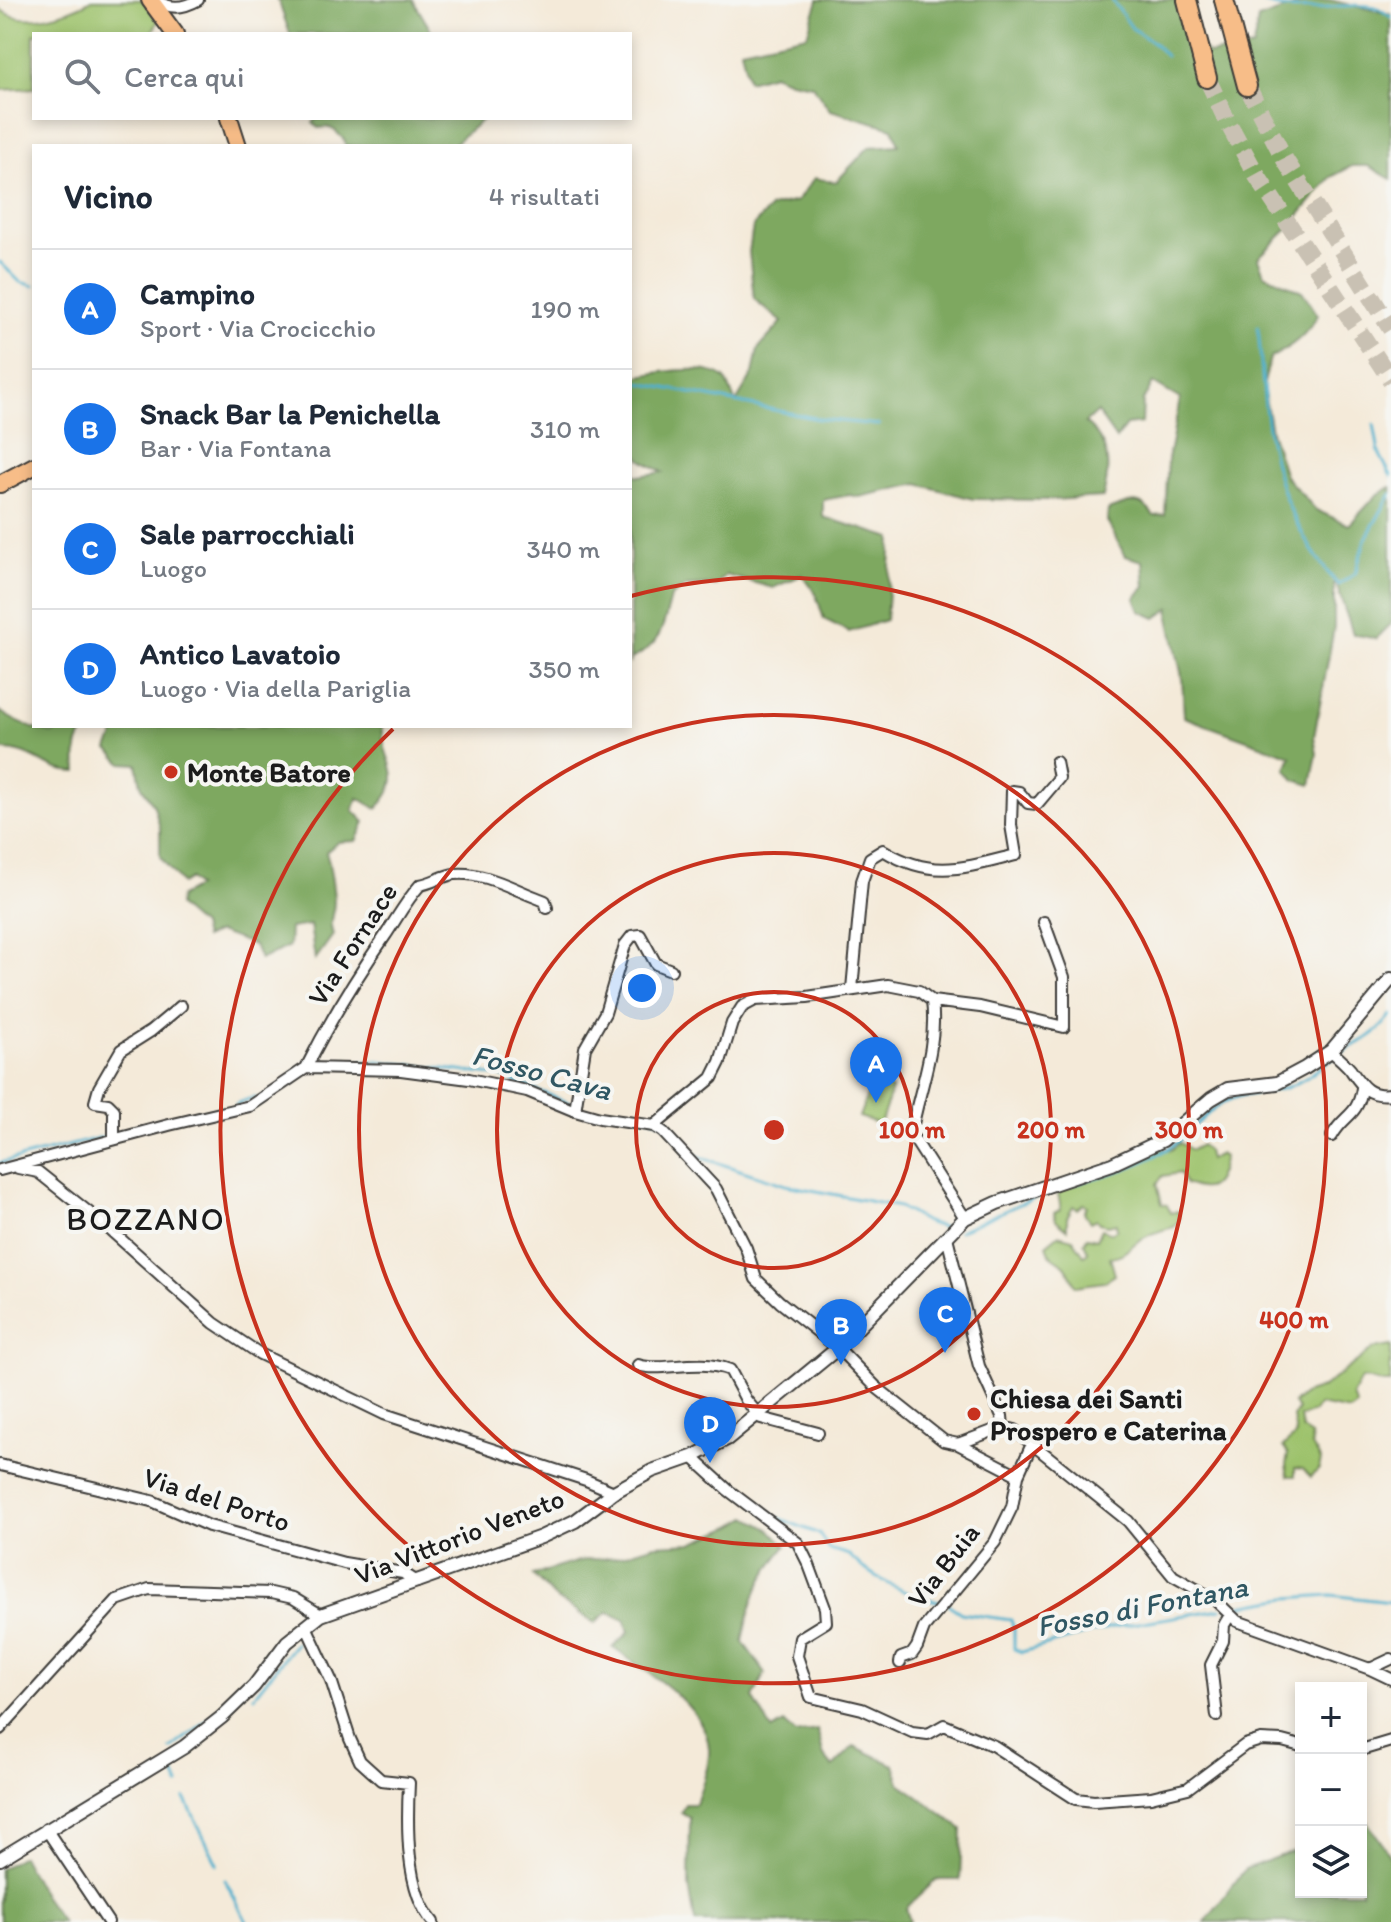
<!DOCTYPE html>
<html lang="it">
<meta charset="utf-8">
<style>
:root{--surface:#fff;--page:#f6f6f7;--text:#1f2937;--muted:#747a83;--line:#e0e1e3;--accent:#1a73e8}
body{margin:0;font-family:Itim,sans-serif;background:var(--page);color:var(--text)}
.controls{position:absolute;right:24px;bottom:24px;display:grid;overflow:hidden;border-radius:0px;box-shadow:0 4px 12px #0003}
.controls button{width:72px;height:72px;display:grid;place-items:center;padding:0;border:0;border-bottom:2px solid var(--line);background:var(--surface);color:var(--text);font:40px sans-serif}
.you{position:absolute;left:642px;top:988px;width:28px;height:28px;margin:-20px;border:6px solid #fff;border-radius:50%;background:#1a73e8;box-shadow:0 0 0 12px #1a73e833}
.badge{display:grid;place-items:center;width:52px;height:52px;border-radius:50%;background:var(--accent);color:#fff;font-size:26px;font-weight:700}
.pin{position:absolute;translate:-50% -66px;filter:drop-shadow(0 2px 4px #0008)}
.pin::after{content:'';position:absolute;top:42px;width:28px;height:24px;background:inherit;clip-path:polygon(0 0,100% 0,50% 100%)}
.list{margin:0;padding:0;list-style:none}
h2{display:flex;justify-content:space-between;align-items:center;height:104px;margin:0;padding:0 32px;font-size:34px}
h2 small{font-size:26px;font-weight:400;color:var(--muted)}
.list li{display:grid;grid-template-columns:52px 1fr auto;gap:24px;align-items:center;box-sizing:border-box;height:120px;padding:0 32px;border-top:2px solid var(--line)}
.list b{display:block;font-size:30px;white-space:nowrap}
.list p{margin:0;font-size:26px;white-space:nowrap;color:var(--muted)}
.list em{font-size:26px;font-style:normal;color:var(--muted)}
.icon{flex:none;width:44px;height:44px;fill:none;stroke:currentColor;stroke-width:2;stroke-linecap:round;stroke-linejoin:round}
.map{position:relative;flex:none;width:1391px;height:1922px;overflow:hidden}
.search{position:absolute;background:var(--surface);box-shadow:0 4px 12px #0003;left:32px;top:32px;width:600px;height:88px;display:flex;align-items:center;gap:20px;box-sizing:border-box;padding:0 28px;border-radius:0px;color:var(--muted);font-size:30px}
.panel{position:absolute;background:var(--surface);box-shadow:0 4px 12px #0003;left:32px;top:144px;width:600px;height:584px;border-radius:0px}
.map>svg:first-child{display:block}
.green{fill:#9dc26c;stroke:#5c6f44;stroke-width:2}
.forest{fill:#7ea860;stroke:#4d623e;stroke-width:2}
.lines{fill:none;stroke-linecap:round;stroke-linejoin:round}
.stream{stroke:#4eb0cd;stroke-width:3}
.motorway-tunnel{stroke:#c9c1b3;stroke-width:18;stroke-dasharray:18 9;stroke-linecap:butt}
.minor-casing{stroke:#3c3b38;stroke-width:14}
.tertiary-casing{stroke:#3c3b38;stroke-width:16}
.primary-casing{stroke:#3c3b38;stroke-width:20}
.motorway-casing{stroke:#3c3b38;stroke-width:22}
.minor{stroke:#fff;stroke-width:10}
.tertiary{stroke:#fff;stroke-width:12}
.primary{stroke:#f7bd88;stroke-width:16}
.motorway{stroke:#f7bd88;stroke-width:18}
.ring{fill:none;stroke:#c8321e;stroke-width:4}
.poi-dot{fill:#c8321e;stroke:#f6f6f2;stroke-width:3}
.labels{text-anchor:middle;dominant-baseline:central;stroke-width:8;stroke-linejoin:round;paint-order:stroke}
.poi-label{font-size:28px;font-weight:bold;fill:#1c1c1c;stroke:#f6f6f2;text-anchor:start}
.street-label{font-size:28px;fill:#1c1c1c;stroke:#f6f6f2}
.water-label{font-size:30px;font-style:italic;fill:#305763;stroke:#f6f6f2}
.quarter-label{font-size:32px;letter-spacing:2px;fill:#1c1c1c;stroke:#f6f6f2}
.centre{fill:#c8321e;stroke:#f6f6f2;stroke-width:4}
.ring-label{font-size:24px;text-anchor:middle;font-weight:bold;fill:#c8321e;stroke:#f6f6f2;stroke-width:8;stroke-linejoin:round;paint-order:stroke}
</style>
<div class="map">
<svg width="1391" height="1922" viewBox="0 0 1391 1922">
<rect width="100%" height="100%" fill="#f6f6f2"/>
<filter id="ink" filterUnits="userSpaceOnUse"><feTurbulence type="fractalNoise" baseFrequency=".0125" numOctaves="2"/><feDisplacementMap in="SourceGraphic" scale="16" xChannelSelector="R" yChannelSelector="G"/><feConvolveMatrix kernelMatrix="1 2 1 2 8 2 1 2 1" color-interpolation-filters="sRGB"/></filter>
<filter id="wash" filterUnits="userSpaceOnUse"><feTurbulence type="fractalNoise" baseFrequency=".006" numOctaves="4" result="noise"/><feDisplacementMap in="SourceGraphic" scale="32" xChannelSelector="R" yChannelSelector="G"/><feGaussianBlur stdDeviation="1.8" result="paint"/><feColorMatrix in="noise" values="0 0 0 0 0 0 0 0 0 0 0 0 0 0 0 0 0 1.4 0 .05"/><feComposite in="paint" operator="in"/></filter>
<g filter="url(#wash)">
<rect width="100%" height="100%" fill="#f4ead9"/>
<path class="green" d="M92 0H143L158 22 151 34H34V88L0 90V9C23 29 68 13 92 0Z
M872 1082 892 1089 880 1124 859 1117Z
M1180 1143 1192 1150 1201 1145 1207 1151 1209 1160 1220 1154 1224 1157C1220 1170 1218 1191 1200 1188 1195 1188 1191 1185 1186 1185L1180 1173 1163 1176 1157 1184 1162 1204 1167 1205 1170 1213 1178 1211 1179 1220 1174 1227C1161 1230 1148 1234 1137 1242 1126 1250 1126 1255 1110 1257L1115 1275 1104 1282 1076 1286C1072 1280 1070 1272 1065 1266 1057 1257 1049 1259 1046 1245L1058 1235 1073 1239 1084 1255 1088 1252 1084 1243 1087 1237 1097 1239 1102 1229 1111 1233 1117 1229 1116 1223 1108 1225 1099 1223 1096 1219 1090 1222 1084 1212 1087 1206 1083 1204 1077 1209 1073 1206 1067 1217V1229L1056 1220 1054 1213 1061 1209 1057 1188C1092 1178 1128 1167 1160 1148L1171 1150Z
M1391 1346 1390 1383C1379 1384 1371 1379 1361 1379L1352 1396 1357 1406 1350 1411 1319 1405 1314 1412 1300 1417 1302 1429 1311 1435 1312 1446 1321 1460 1319 1469 1311 1477 1303 1469 1295 1468V1476H1288L1286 1465 1288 1454 1283 1447 1296 1435 1293 1417 1298 1409 1293 1403 1307 1393 1322 1388 1373 1349Z"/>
<path class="forest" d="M278 0H413L433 34H290Z
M818 0H1176L1179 16 1208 54 1253 47 1258 19 1311 0H1329L1391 14V179L1368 166H1352L1331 177 1287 230 1258 258 1264 274 1302 291 1318 315C1306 336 1291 347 1270 358L1263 387 1271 431 1285 476 1316 510 1349 525 1377 495 1391 487V624L1376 639 1353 634 1334 578V628L1314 737 1317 754 1311 785 1295 780 1286 769 1291 756 1184 717 1182 677 1169 617 1170 608 1156 618 1140 611 1135 598 1145 587 1143 561 1125 556 1107 521 1108 510C1129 503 1138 494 1154 516L1165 515 1168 459 1180 399 1153 383 1143 400 1142 423 1126 425 1116 439 1097 412 1085 423C1110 443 1111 467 1103 497L1051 500 973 499 918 484 859 497 850 495 823 500V517L892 538 886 620 849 632 824 619 815 592 802 575 773 588 726 575 716 585 686 586 671 597C663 627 662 645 631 659L630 664V473L639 476 663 472C656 468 646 464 641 459 623 440 630 401 630 378 652 373 707 362 725 379 730 384 732 397 736 402L753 374 758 349 782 322 754 299 749 252 753 226 771 207 797 201 814 178 836 182 869 147 899 145 893 128 830 110 812 85 790 81 773 74 748 81 741 49 807 35Z
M317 118H484L451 146H345V141C336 131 332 125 318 128L313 123Z
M0 711C14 722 37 731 54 733L58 726H93C74 736 76 753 77 772 47 773 33 748 0 750Z
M106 726H383C380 764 411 771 377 809L358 798 353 810 365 822 356 841 338 842 326 852C330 864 334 891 334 903 333 918 328 919 333 935L315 960 310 925 290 928 289 946 260 960 254 945 218 932 204 938 201 926 178 906 180 896 197 887 190 879 182 884 160 857V828L154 806 141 785 137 764 122 763 108 749 116 731Z
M748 1517 771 1530 786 1546C758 1580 751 1599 743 1642L765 1673 753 1698 772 1730 784 1723 796 1734 817 1730 824 1756 833 1767 854 1746 894 1765 900 1783 962 1829 960 1880H936L906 1908 910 1922H695L689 1886 690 1818 681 1812 685 1804H696C701 1787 710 1766 709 1749 707 1706 644 1670 613 1648L629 1632 625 1620 608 1612 595 1623 554 1597 533 1575 579 1561 616 1557 655 1545 692 1543 732 1526Z
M1361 1814 1380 1840 1391 1859V1922H1205L1245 1869 1301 1848V1892H1361Z
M22 1856 43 1895 62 1922H0V1869Z"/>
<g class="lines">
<path class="stream" d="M1112 0 1132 28 1156 45 1166 56
M1254 0C1298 19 1338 0 1375 7 1380 8 1386 14 1391 17
M0 262 20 282 34 286
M1258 327C1267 430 1267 501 1338 585L1355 574 1365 540 1391 494
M630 381 819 419 879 425
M1374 424 1379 453 1391 476
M330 1064 379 1061 501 1076 572 1104
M236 1104 255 1097
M595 1111 644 1116 658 1120 666 1124 697 1156 786 1185 899 1207 926 1222 948 1229
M0 1163 206 1111
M1069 1185C1105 1175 1142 1167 1173 1145 1192 1131 1209 1108 1231 1099 1245 1094 1268 1093 1285 1088 1304 1082 1316 1070 1332 1059 1355 1042 1374 1040 1391 1015
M959 1231 1047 1192
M729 1484 776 1517 819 1534 829 1549 849 1555 863 1568 887 1583 914 1596 942 1602
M461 1572 529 1548
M949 1605 961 1613 1011 1620 1014 1629V1649L1022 1652 1108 1628 1221 1609
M1228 1608 1287 1598 1331 1595 1391 1602
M254 1696 296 1643
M171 1749 209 1719
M170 1764 179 1785
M185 1798 217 1864
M225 1880 247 1922"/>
</g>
</g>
<g filter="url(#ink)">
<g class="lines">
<path class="motorway-tunnel" d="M1207 78 1227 121 1257 176 1391 380
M1247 86 1285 160 1391 329"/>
<defs>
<path id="minor" d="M154 0C170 9 182 9 198 0
M852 989 862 881 870 858 883 850C932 880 964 868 1016 855L1011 825 1012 791 1019 792 1028 803 1037 804 1059 778 1056 762
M932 1001C938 1048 919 1089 911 1134L965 1218
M1331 1051C1338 1057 1344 1062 1350 1069 1362 1086 1368 1097 1391 1094
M306 1068C329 1022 356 978 385 936 397 918 406 901 420 885 432 883 444 875 455 874 483 871 515 890 540 899L545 901 547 908
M575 1111 585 1048 605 1013 625 945 632 936 640 935 656 964 671 970
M654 1126 712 1078 720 1062 732 1023 742 1007 755 1000 807 997 888 985 919 991 932 1001 980 1007 1064 1027V977L1044 922
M1332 1136C1344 1114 1358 1117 1362 1088
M114 1139V1110L108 1104 95 1102 99 1088 121 1050 151 1031 181 1006
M18 1168 38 1172 107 1227 214 1323 260 1354 384 1414 586 1480 614 1492
M0 1170 169 1125 250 1106 306 1068 401 1070 469 1079 527 1091 575 1111 600 1118 654 1126 663 1132 716 1189 746 1248 756 1279 780 1302 838 1348 876 1387 944 1441 958 1444 1018 1475
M947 1237 979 1366 1002 1416 1003 1427
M638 1365C663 1373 696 1357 730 1370L746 1400 761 1418 818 1433
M1003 1427 1015 1430 1128 1521 1173 1576 1214 1599 1237 1621 1370 1669 1391 1679
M958 1444 1003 1427
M692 1457 728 1490 798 1543 809 1565 825 1608 826 1622 800 1638 797 1656 811 1697 862 1709 912 1732 928 1734 944 1725 994 1746 1076 1799 1094 1801 1151 1797 1188 1788 1245 1745 1261 1740 1282 1741 1301 1746
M0 1465 152 1501 209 1526 344 1563 403 1573 417 1582
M306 1626 331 1680 350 1739 360 1761 381 1780 409 1783C407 1822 405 1891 433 1922
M900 1663 901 1658 912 1654 917 1647 924 1628 995 1542 1012 1507 1018 1475 1032 1444
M1370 1669 1391 1659
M1217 1716 1211 1665 1223 1641 1224 1625 1230 1615
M0 1729 117 1600 149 1589 271 1593 293 1598 321 1615
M1361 1750 1391 1741
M46 1829 108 1922"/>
<path id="tertiary" d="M0 1859 184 1747 222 1717 254 1686 287 1642 321 1615 541 1537 575 1521 614 1492 652 1471 692 1457 727 1439 838 1348 965 1218 997 1203 1112 1164 1163 1140 1211 1099 1228 1089 1277 1083 1305 1068 1331 1051 1391 979"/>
<path id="primary" d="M150 0 175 34
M229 118 238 146
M0 484 34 466"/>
<path id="motorway" d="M1187 0 1207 78
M1224 0 1247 86"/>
</defs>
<use href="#minor" class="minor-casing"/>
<use href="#tertiary" class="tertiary-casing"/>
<use href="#primary" class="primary-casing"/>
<use href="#motorway" class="motorway-casing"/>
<use href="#minor" class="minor"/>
<use href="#tertiary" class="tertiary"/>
<use href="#primary" class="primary"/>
<use href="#motorway" class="motorway"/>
</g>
</g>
<g class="ring">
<circle cx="774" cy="1130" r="138"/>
<circle cx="774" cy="1130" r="277"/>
<circle cx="774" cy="1130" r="415"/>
<path d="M631 596A553 553 0 1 1 393 729"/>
</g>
<g class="poi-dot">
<circle cx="171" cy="772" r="8"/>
<circle cx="974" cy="1414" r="8"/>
</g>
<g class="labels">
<g class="poi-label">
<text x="187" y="772">Monte Batore</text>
<text x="990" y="1398">Chiesa dei Santi<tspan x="990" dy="32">Prospero e Caterina</tspan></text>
</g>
<g class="street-label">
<text transform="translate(352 944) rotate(-57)">Via Fornace</text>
<text transform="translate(217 1499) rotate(18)">Via del Porto</text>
<text transform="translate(459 1536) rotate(-21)">Via Vittorio Veneto</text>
<text transform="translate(943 1565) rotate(-52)">Via Buia</text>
</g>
<g class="water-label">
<text transform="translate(542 1072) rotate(15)">Fosso Cava</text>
<text transform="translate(1142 1606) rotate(-11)">Fosso di Fontana</text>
</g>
<g class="quarter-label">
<text x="146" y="1219">BOZZANO</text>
</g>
</g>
<circle cx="774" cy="1130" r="12" class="centre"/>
<g class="ring-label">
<text x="912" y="1138">100 m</text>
<text x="1051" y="1138">200 m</text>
<text x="1189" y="1138">300 m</text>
<text x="1294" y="1328">400 m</text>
</g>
</svg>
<div class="controls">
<button>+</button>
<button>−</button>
<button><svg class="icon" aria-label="layers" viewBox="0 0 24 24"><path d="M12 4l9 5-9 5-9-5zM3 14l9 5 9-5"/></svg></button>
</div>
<div class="you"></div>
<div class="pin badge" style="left:876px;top:1103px">A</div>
<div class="pin badge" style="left:841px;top:1365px">B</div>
<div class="pin badge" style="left:945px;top:1353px">C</div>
<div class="pin badge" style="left:710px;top:1463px">D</div>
<div class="search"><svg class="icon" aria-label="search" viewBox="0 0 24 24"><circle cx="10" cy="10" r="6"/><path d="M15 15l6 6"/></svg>Cerca qui</div>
<section class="panel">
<h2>Vicino<small>4 risultati</small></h2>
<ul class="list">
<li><span class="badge">A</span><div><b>Campino</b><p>Sport · Via Crocicchio</p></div><em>190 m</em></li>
<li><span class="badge">B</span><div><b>Snack Bar la Penichella</b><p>Bar · Via Fontana</p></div><em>310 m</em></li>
<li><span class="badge">C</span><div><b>Sale parrocchiali</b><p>Luogo</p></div><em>340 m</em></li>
<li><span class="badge">D</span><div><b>Antico Lavatoio</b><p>Luogo · Via della Pariglia</p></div><em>350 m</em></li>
</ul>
</section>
</div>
